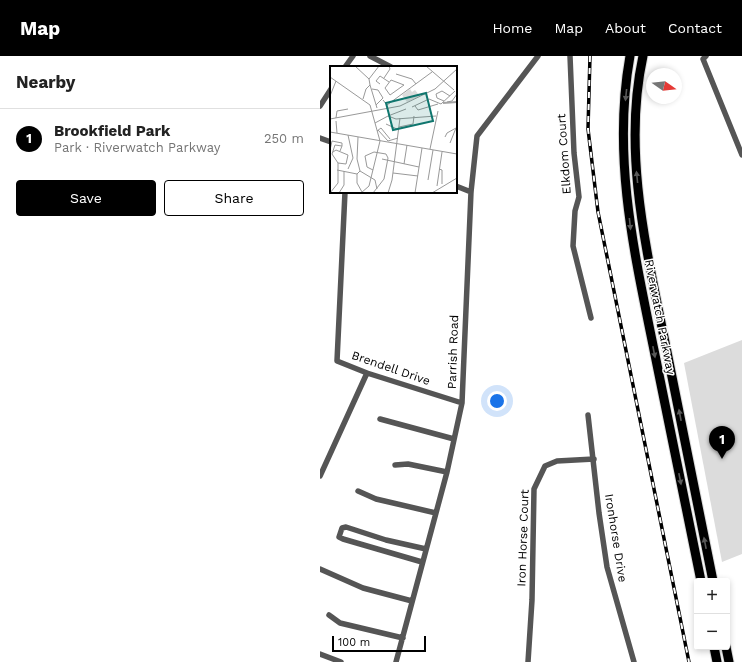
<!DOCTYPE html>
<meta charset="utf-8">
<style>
:root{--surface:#fff;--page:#f2f2f2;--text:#222;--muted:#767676;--line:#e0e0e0;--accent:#000}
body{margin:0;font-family:"Work Sans",sans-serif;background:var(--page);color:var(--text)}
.controls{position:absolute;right:12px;bottom:12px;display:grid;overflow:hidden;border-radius:4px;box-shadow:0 2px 6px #0003}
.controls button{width:36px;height:36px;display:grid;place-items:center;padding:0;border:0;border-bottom:1px solid var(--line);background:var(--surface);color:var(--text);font:20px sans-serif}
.compass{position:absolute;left:326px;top:12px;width:36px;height:36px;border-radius:50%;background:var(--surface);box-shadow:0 2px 6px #0003;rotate:104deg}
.scale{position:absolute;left:12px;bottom:10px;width:94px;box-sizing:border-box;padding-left:4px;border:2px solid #000;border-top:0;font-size:11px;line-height:14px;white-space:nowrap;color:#000;-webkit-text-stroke:3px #fff;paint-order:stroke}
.you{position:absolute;left:177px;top:345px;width:14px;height:14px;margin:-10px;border:3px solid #fff;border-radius:50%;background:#1a73e8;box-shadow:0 0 0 6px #1a73e833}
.badge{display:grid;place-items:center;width:26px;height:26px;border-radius:50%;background:var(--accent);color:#fff;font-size:13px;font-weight:700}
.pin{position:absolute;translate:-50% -33px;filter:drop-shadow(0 1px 2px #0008)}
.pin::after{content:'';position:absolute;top:21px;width:14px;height:12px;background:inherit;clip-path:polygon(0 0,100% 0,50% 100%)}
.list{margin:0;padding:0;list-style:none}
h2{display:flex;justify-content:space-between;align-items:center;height:52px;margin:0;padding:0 16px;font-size:17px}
h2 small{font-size:13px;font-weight:400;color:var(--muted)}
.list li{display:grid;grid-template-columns:26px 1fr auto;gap:12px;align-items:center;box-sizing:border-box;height:60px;padding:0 16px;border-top:1px solid var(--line)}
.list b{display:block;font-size:15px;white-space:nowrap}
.list p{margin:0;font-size:13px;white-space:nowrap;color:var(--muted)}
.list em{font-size:13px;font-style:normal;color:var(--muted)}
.actions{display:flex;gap:8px;padding:12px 16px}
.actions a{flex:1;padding:9px 0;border:1px solid var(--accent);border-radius:4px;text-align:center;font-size:14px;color:var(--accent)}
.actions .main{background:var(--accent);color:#fff}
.map{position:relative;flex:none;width:422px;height:606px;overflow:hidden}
header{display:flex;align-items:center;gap:24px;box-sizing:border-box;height:56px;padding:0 20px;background:var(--accent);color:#fff}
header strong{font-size:19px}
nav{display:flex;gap:22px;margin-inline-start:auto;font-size:14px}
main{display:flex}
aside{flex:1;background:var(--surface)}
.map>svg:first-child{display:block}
.green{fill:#dcdcdc}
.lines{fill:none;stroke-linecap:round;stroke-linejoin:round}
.primary-casing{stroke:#dbdbdb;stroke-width:11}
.minor{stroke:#555;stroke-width:5.5}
.primary{stroke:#000;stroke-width:9}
.rail-casing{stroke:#000;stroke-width:3.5}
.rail{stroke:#fff;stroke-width:2;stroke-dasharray:6;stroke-linecap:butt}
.oneway{fill:#595959}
.labels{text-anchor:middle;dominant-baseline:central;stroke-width:3;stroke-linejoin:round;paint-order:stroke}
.street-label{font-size:12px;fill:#000;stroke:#fff}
.inset-river{fill:none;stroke:#a3a3a3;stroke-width:2}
.inset-road{fill:none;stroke:#999;stroke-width:1}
.view{fill:#0f766e;fill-opacity:0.15;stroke:#0f766e;stroke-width:2}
.inset-edge{fill:none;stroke:#000;stroke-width:2}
</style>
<header>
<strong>Map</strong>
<nav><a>Home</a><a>Map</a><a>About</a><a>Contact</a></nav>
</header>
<main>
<aside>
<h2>Nearby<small></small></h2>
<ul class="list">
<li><span class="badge">1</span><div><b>Brookfield Park</b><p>Park · Riverwatch Parkway</p></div><em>250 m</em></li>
</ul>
<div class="actions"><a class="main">Save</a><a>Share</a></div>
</aside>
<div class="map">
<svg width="422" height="606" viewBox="0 0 422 606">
<rect width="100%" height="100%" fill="#fff"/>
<path class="green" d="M422 284V498L402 506 364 307Z"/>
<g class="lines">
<defs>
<path id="primary" d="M310 0C292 100 314 196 334 294 349 371 365 448 381 525
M323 0C302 96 327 196 346 291 361 369 377 447 393 525
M394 591 397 606
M406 591 409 606"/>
</defs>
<use href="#primary" class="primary-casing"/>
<path class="minor" d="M50 0 71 11
M250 0 254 97 259 141 255 155 253 190 271 262
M386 0 383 3 422 99
M25 11 33 0
M0 50 11 33
M0 82 11 86
M136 130 151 136
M25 136 17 305 47 317 142 347
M268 359 279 457 287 511 314 606
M60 363 134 383
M75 409 88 408 127 416
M0 420 47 317
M38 435 56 443 116 457
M102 506 23 483 19 481 22 472 26 471 66 484 106 493
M0 513 43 532 92 545
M9 559 20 567 83 582
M0 598 21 606
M76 606 127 416 142 347 151 136 157 80 218 0
M208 606 212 544 214 433 225 410 237 405 274 403"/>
<use href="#primary" class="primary"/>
<defs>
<path id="rail" d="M270 0 268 73 278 156 369 606"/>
</defs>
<use href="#rail" class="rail-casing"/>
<use href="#rail" class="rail"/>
</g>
<defs><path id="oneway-solid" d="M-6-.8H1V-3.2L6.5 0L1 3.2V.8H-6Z"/></defs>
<g class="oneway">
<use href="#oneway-solid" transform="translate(306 39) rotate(96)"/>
<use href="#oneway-solid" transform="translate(317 121) rotate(-96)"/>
<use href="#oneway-solid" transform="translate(310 168) rotate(84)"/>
<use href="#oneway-solid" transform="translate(334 296) rotate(79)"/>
<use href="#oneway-solid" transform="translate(360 359) rotate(-101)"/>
<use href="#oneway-solid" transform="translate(360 423) rotate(79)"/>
<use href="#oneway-solid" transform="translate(385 487) rotate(-101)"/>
</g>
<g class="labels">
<g class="street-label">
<text transform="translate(244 98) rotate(-94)">Elkdom Court</text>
<text transform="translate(340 261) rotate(79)">Riverwatch Parkway</text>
<text transform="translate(133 296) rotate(-88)">Parrish Road</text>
<text transform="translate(71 312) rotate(19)">Brendell Drive</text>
<text transform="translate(203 482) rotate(-88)">Iron Horse Court</text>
<text transform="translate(296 482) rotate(81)">Ironhorse Drive</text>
</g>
</g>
<g transform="translate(10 10)">
<rect width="127" height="127" fill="#fff"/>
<path d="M80 23 82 26 85 24 90 30 77 36 72 29Z" fill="#dcdcdc"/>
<path class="inset-river" d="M113 37 127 36"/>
<path class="inset-road" d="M25 0 39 13M96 0 124 24M66 8 82 13 86 18M0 11 40 39 50 75M54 12 60 3 59 0M61 14 74 19 60 29 55 22ZM50 18 46 15 50 10 59 16M40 19 39 13 49 0M42 23 48 24 53 32 46 39M0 30 6 15M33 33 36 23 40 19 47 42M53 34 57 39 102 6M114 35 107 32 106 28 112 25 120 30M117 36 122 35 127 28M85 40 88 44 108 38M82 41 99 33 111 38 125 25M58 50 76 43M6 52 7 45 18 43M0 53 70 40 105 23 127 3M6 55 7 67M45 57 58 50 66 53 106 50M56 58 69 64M69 61 83 58 84 50M48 64 58 75 68 72M47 65 51 62 60 73M0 66 127 88M18 69 23 92 18 103M28 71 27 93 30 105 45 114 47 123M115 71 117 67 126 62M120 77 126 62M100 83 108 45M0 84 2 75 12 77V80M3 86 6 84 18 89 16 98 8 97M52 93 89 101M74 98 77 79M109 103 112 104V118M7 104 27 108M30 105 27 108V117L32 126M63 107 88 110M98 114 103 84M107 120 112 86M0 127 8 117V97L2 88 5 79 12 80 10 85M9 127 14 119V105M31 127 39 120 50 75M43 127 54 113 58 92 56 88 44 86 35 90 37 101 43 104M58 127 62 114 70 52M85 127 92 82M102 127 127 112"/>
<path class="view" d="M96 27 103 55 63 64 56 37Z"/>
<rect width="127" height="127" class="inset-edge"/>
</g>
</svg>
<div class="controls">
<button>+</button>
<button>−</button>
</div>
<svg class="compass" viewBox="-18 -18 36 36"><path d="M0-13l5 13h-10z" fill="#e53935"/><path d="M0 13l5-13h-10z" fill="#767676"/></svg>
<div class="scale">100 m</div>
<div class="you"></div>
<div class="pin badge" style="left:402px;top:403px">1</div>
</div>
</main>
